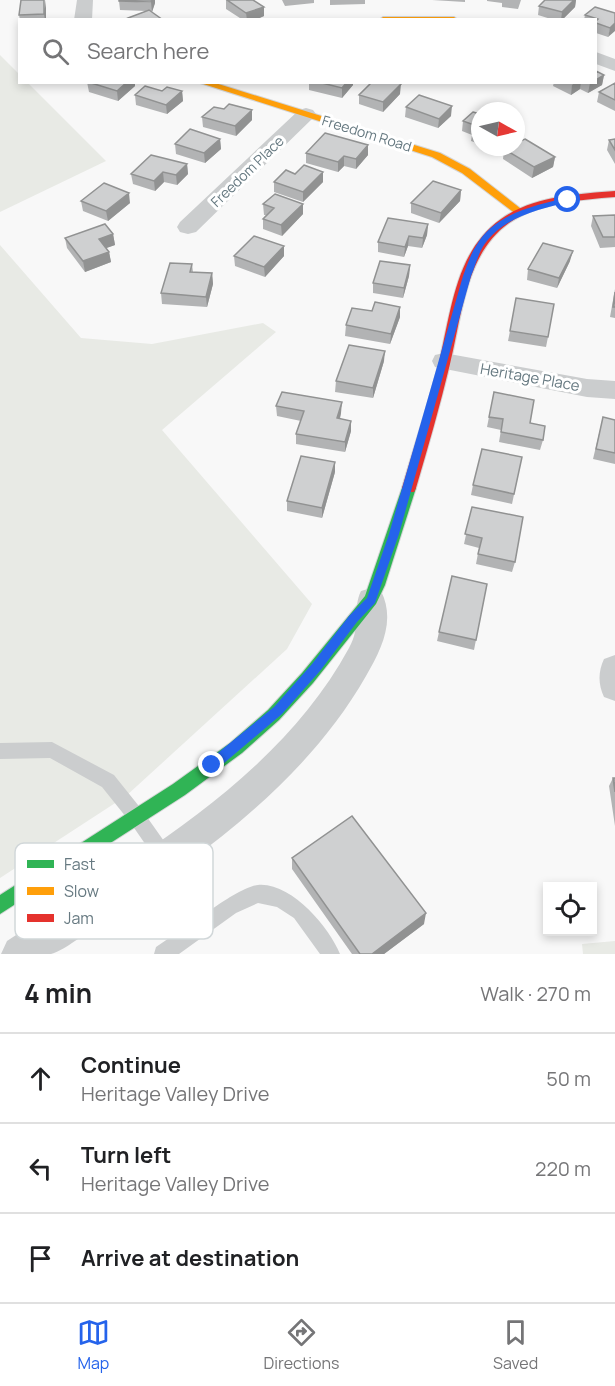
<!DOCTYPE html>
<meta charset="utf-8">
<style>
:root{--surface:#fff;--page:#f2f2f2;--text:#202124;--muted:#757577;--line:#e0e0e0;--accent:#2563eb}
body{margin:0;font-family:Manrope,sans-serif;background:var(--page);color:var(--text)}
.controls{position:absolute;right:18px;bottom:18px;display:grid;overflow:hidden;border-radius:0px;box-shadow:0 3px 9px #0003}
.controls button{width:54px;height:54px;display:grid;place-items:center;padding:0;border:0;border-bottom:2px solid var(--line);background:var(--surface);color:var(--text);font:30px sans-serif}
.compass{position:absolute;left:471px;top:102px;width:54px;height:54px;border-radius:50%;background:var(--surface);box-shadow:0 3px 9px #0003;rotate:98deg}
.stop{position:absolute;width:18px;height:18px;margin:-14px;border:4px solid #2563eb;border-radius:50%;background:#fff}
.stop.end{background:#2563eb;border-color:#fff;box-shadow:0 2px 6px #0008}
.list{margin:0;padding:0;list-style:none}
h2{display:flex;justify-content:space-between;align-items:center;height:78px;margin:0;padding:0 24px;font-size:26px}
h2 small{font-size:20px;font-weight:400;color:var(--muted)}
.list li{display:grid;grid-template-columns:39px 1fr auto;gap:18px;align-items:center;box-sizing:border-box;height:90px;padding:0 24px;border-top:2px solid var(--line)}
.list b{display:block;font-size:22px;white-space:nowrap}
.list p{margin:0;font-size:20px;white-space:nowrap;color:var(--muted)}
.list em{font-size:20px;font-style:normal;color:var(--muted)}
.icon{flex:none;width:33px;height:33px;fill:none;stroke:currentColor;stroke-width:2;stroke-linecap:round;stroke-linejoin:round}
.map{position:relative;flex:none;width:615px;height:954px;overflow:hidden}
.search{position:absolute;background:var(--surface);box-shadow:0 3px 9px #0003;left:18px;right:18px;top:18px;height:66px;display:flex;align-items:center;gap:15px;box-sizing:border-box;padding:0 21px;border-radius:0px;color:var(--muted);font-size:22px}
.sheet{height:348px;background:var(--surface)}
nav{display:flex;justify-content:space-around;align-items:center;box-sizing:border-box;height:84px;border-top:2px solid var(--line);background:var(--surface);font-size:16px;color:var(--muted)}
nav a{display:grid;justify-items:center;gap:3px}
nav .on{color:var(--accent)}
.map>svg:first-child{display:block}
.green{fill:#e8eae5}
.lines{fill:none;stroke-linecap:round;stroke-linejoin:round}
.fast-casing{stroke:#d4d5d6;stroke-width:2}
.slow-casing{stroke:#d4d5d6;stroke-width:2}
.jam-casing{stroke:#d4d5d6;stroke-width:2}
.lane{fill:#cbcdce;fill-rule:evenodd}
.street{fill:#cbcdce;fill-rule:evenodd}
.fast{fill:#30b455;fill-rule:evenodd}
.slow{fill:#ff9f0a;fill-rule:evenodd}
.jam{fill:#e5322d;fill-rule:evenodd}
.wall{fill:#b2b3b4}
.shaded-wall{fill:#919292}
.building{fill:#cfd0d1;stroke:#919292;stroke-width:1.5}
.route{fill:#2563eb}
.labels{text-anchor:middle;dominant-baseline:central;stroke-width:6;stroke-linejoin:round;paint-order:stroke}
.far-street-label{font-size:14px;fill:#667981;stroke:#fff}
.street-label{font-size:15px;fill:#667981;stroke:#fff}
.key{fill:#fff;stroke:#d1d7d9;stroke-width:1.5}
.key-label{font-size:16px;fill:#667981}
</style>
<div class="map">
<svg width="615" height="954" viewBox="0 0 615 954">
<rect width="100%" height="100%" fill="#f8f8f8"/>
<path class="green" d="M0 55 19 74 20 82 28 83 106 161 0 212Z
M0 245 81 338 152 344 263 323 276 332 162 430 312 604 287 649 126 796 0 878Z
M615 941V954H583L582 944Z"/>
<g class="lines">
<defs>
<path id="fast" d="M409 483 414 484 416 488 385 585 376 604 313 683 279 720 242 753 185 795 0 914V895L173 784 230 743 268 710 302 673 365 596 402 488 404 484Z"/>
<path id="slow" d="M383 17H454L458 20H379Z
M197 82H212L440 153 470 169 525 212 520 215 516 214 462 173 432 157Z"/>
<path id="jam" d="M615 191V197C580 200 539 202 509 223 465 254 462 316 450 364 440 406 428 447 416 488L414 492H404L402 488C414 447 427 407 438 366 451 315 454 252 501 219 533 196 578 194 615 191Z"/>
</defs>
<use href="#fast" class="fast-casing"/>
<use href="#slow" class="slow-casing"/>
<use href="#jam" class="jam-casing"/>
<path class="lane" d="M52 742 114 775 142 810 212 909C222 902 246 886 258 885 291 882 329 927 340 954H320L294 918 277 907 258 903 236 913 179 954H154L156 947 197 919 130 822 102 787 50 758 0 759V743Z"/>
<path class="street" d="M77 0H93L92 20H74Z
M596 52 615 59V71L596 64Z
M306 108 313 110 316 114 313 118 196 232 188 234 180 232 177 227 180 222 299 110Z
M444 353 587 379 615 381V399L587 397 435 367 432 361 435 355Z
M371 588 381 591C396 621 381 650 366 676 307 779 209 851 112 914 100 923 63 952 51 954 36 954 17 954 1 954L7 941C131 860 276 782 349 648 362 625 352 609 361 591Z
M615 655V701L604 697C598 684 598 672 604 659Z"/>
<use href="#fast" class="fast"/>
<use href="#slow" class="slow"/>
<use href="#jam" class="jam"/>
</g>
<path class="wall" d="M226 0H253L264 16 255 20H243L226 9Z
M282 0H314V3L285 6Z
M330 0H365V4L330 5Z
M432 0H465V2Z
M487 0H521L518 9 502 7V3L487 1Z
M545 0H576L575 7 562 20H554L538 15 539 6Z
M119 1 155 3 152 12H151L163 20H129L128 18 146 11 120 10Z
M46 8V20H20L19 15Z
M615 13 608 37 596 33V20H584L585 15Z
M604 75 602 85 588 93 580 89 571 95 553 86 554 82H596Z
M87 82H135V86L118 101 89 92Z
M309 82H353V85L342 98 309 90Z
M615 83V111L597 102 599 92Z
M162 91H182L183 101 167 114 136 105 135 95Z
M400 94 383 112 359 104V95Z
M406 107 451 116 438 128 405 117Z
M480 114V144L471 141 472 135 462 131 463 121Z
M202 117 252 120 236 136 203 127Z
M220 139 221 149 205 163 176 154 175 144Z
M615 139V164L607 150 609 140Z
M368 145V155L356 169 344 166 338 172 306 163V153Z
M504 149 555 157 553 167 532 178 503 159Z
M187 164 188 174 177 185 164 182 155 191 133 184 131 174Z
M323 172V182L303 202 274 192V182L295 174Z
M461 190 460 201 439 223 411 213V203Z
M81 201 130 203 108 221 83 211Z
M263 204 303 214 282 236 263 229V219L266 215H264Z
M615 215V247L600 248 591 226 593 216Z
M428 224 427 235 422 248 408 246 404 257 378 252V242Z
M113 234 115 245 106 248 109 252 111 262 85 272 67 248 65 238Z
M284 246V256L265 277 235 266 234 256Z
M570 261 557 288 527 280 528 269Z
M192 264 193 272 212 273 213 284 207 307 162 304 161 293Z
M410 265 409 276 403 298 373 293V283Z
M615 289V318L610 317Z
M400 307V317L390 344 345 336 346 325 372 311Z
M510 331 548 337 546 347 508 341Z
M384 361 373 398 335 392 336 381Z
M494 392 530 423 543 440 540 450 499 442 501 430 487 427Z
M276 406 341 413 340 419 351 421V431L345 452 296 444V434L301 421 277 416Z
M603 417 615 420V464L593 459Z
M522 457 512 504 471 495 473 485Z
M335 472 322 518 287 511V501Z
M472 507 515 562 512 572 476 564 479 548 464 544Z
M487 584 474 650 437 641 439 632Z
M613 778H615V826L609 786Z
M292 858 424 924 384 954H352L292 869Z"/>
<path class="shaded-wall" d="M45 0 46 8V20H45L44 14Z
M152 0H155V3L152 12 151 2Z
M574 0H576L575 7 562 20H561L562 12Z
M264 7V16L255 20H247L246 13Z
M615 23V31L608 37 610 28Z
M604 75 602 85 588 93 590 83 596 82V80Z
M127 82H135V86L118 101 117 91Z
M347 82H353V85L342 98V88Z
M576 82H581L580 89 571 95 572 85Z
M401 84 400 94 383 112V102Z
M182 91 183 101 167 114 166 105Z
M452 106 451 116 438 128 439 119Z
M252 110V120L236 136 235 126Z
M220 139 221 149 205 163 204 153Z
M368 145V155L356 169V159Z
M344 156V166L338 172V162Z
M555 157 553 167 532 178 534 167Z
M187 164 188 174 177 185 176 175Z
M163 172 164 182 155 191 154 181Z
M323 172V182L303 202V192Z
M461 190 460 201 439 223 441 213Z
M129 193 130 203 108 221 106 211Z
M303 204V214L282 236 281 225Z
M428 224 427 235 422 248 423 238Z
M113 234 115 245 101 250 99 239Z
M409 236 408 246 404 257 405 247Z
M284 246V256L265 277 264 267Z
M573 251 570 261 557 288 559 278Z
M109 252 111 262 85 272 83 261Z
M410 265 409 276 403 298 404 288Z
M212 273 213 284 207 307 206 297Z
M400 307V317L390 344 391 334Z
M385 351 384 361 373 398V388Z
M342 402 341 413 337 429V418Z
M351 421V431L345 452V442Z
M335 462V472L322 518V508Z
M426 913 424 924 384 954H372Z"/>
<path class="building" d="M21 0H44V14L19 15Z
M119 0H152L151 2 119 1Z
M227 0H253L264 7 246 13Z
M545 0H574L562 12 539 6Z
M595 7 615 13V23L610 28 596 23V21L598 19 585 15Z
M149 10 163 20H131L128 18Z
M596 71 604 75 596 80Z
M88 82H127L117 91Z
M318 82H347L342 88Z
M372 82H395L401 84 383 102 359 95Z
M615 83V100L599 92Z
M145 86 162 91 167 87 182 91 166 105 135 95Z
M419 95 452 106 439 119 406 107Z
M229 104 252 110 235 126 202 117 214 107 224 109Z
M473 112 480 114V134L472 131 477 126 463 121Z
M190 129 220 139 204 153 175 144Z
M325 133 368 145 356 159 344 156 338 162 306 153Z
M525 139 555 157 534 167 504 149 507 147H516V143Z
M615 139V150L609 140Z
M151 155 187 164 176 175 163 172 154 181 131 174Z
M304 165 323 172 303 192 274 182 286 170 295 174Z
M433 181 461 190 441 213 411 203Z
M104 183 129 193 106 211 81 201Z
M275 194 303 204 281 225 263 219 274 208 263 204Z
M615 215V237H603L593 216Z
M388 218 428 224 423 238 409 236 405 247 378 242Z
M105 224 113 234 99 239 109 252 83 261 65 238Z
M254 236 284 246 264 267 234 256Z
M543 243 573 251 559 278 528 269Z
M380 261 410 265 404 288 373 283Z
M170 263 192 264 190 272 212 273 206 297 161 293Z
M615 292V307H613Z
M516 298 554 304 548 337 510 331Z
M375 302 400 307 391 334 346 325 352 308 372 311Z
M349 345 385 351 373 388 336 381Z
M282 392 342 402 337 418 351 421 345 442 296 434 304 411 276 406Z
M494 392 534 400 530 423 545 426 543 440 501 432 503 419 489 417Z
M603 417 615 420V453L596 449Z
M482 449 522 457 514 494 473 485Z
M301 456 335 462 322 508 287 501Z
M472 507 523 517 515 562 478 554 482 538 465 534Z
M452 576 487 584 476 640 439 632Z
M613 778H615V792Z
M352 816 426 913 372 954H360L292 858Z"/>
<path class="route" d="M568 197 572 200 571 201C538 210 505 216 484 245 478 254 475 267 471 276L399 534 375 603 357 622 320 671 282 714 217 769H208V761L274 707 312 664 349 616 367 598 389 534 463 276C467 266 470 255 476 246 494 213 535 206 568 197Z"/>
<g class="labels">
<g class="far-street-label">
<text transform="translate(367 133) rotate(17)">Freedom Road</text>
<text transform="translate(247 171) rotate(-44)">Freedom Place</text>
</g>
<g class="street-label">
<text transform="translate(530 377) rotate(10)">Heritage Place</text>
</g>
</g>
<rect x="15" y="843" width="198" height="96" rx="9" class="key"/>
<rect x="27" y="860" width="27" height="8" fill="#30b455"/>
<rect x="27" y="887" width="27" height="8" fill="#ff9f0a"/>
<rect x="27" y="914" width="27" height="8" fill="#e5322d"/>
<g class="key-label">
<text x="64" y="870">Fast</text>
<text x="64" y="897">Slow</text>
<text x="64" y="924">Jam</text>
</g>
</svg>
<div class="controls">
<button><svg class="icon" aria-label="locate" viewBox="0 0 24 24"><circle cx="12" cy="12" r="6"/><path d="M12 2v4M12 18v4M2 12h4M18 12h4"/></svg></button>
</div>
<svg class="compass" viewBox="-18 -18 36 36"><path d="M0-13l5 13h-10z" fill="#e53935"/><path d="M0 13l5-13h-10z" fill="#757577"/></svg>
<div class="stop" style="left:568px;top:200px"></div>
<div class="stop end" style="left:212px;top:765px"></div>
<div class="search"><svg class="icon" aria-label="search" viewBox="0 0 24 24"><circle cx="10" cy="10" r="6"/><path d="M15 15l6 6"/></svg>Search here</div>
</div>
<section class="sheet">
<h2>4 min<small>Walk · 270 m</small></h2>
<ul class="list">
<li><svg class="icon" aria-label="ahead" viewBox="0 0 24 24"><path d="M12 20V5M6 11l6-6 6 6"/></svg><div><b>Continue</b><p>Heritage Valley Drive</p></div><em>50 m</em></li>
<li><svg class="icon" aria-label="left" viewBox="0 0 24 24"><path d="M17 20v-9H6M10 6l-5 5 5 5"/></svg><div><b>Turn left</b><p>Heritage Valley Drive</p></div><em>220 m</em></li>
<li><svg class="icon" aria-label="arrive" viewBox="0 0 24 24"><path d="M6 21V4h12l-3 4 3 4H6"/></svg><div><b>Arrive at destination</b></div></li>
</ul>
</section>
<nav>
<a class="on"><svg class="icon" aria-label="map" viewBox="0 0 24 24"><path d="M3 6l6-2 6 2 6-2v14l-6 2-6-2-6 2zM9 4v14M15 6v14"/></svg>Map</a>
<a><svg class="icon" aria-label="directions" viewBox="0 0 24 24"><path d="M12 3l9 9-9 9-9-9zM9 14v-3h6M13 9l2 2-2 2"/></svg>Directions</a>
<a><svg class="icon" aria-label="saved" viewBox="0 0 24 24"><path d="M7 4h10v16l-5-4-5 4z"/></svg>Saved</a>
</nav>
